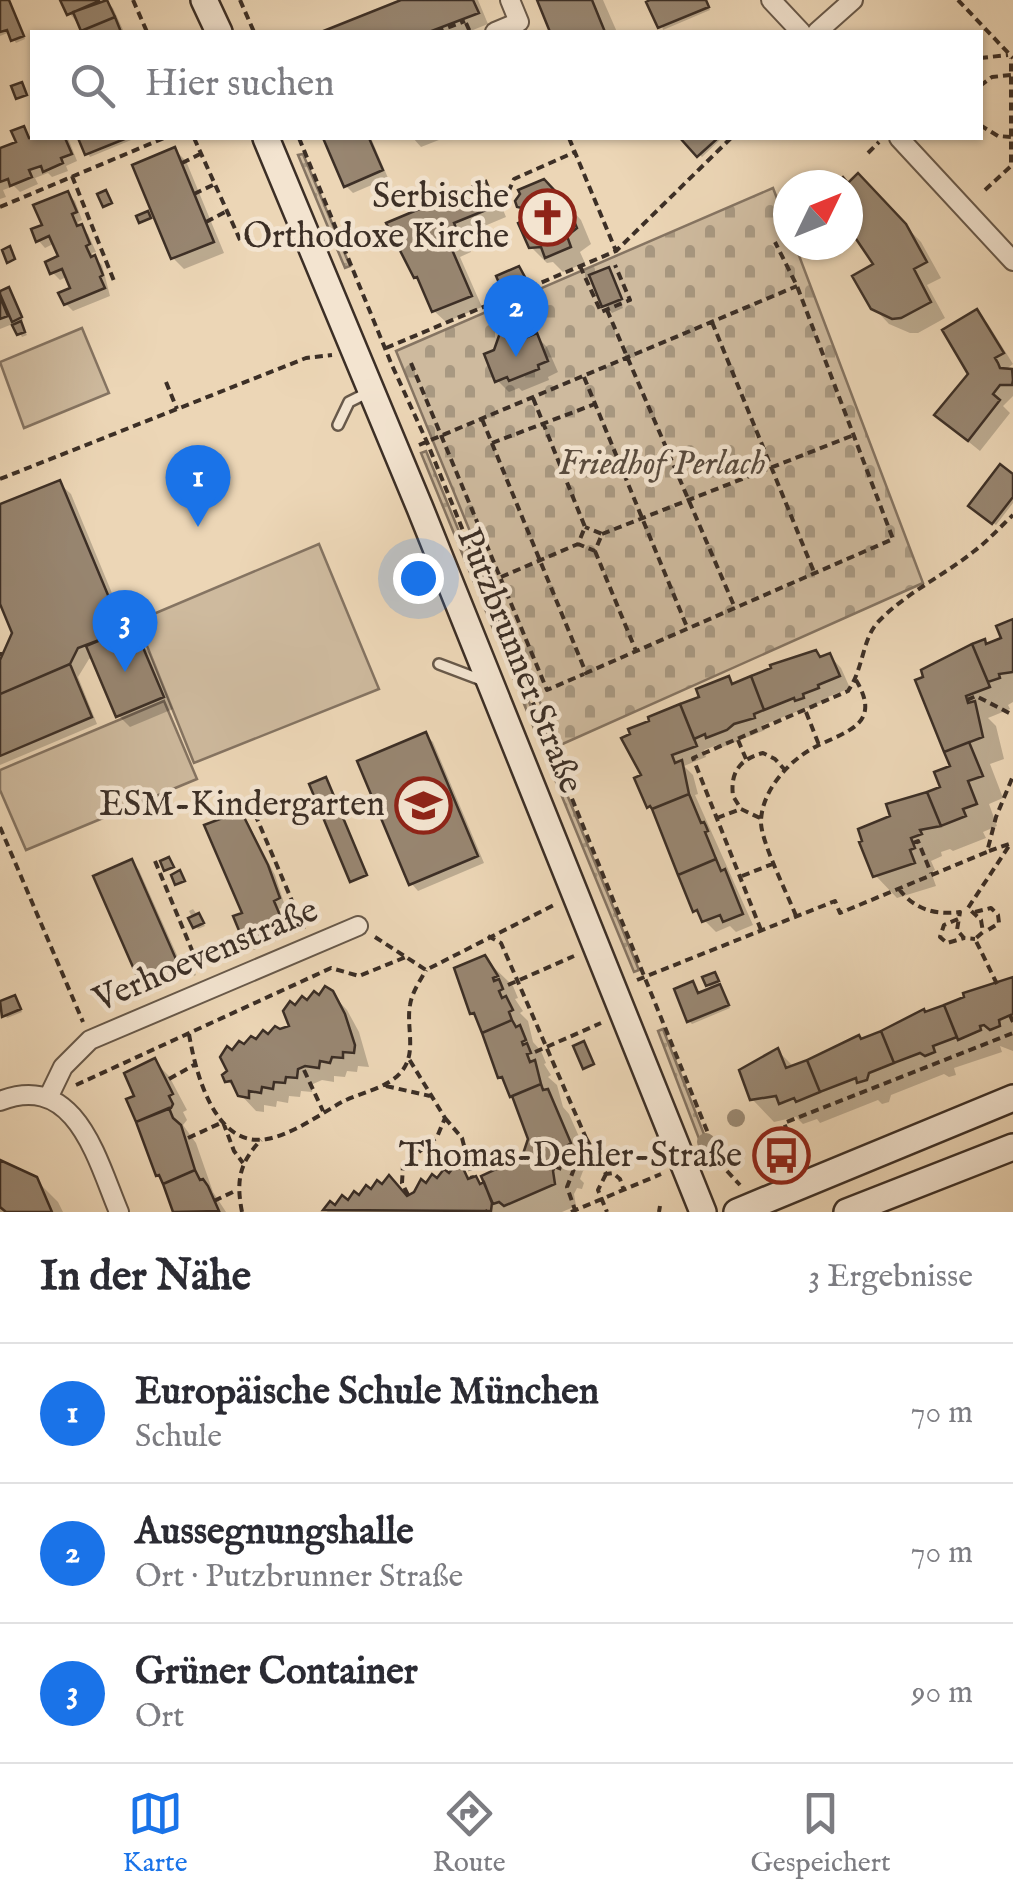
<!DOCTYPE html>
<html lang="de">
<meta charset="utf-8">
<style>
:root{--surface:#fff;--page:#f7f7f7;--text:#2b2b33;--muted:#7c7c81;--line:#e1e1e2;--accent:#1a73e8}
body{margin:0;font-family:"IM FELL English",serif;background:var(--page);color:var(--text)}
.compass{position:absolute;left:773px;top:170px;width:90px;height:90px;border-radius:50%;background:var(--surface);box-shadow:0 2px 8px #0004;rotate:47deg}
.you{position:absolute;left:418px;top:578px;width:35px;height:35px;margin:-25px;border:8px solid #fff;border-radius:50%;background:#1a73e8;box-shadow:0 0 0 15px #1a73e833}
.badge{display:grid;place-items:center;width:65px;height:65px;border-radius:50%;background:var(--accent);color:#fff;font-size:32px;font-weight:700}
.pin{position:absolute;translate:-50% -82px;filter:drop-shadow(0 2px 5px #0008)}
.pin::after{content:'';position:absolute;top:52px;width:35px;height:30px;background:inherit;clip-path:polygon(0 0,100% 0,50% 100%)}
.list{margin:0;padding:0;list-style:none}
h2{display:flex;justify-content:space-between;align-items:center;height:130px;margin:0;padding:0 40px;font-size:42px}
h2 small{font-size:32px;font-weight:400;color:var(--muted)}
.list li{display:grid;grid-template-columns:65px 1fr auto;gap:30px;align-items:center;box-sizing:border-box;height:140px;padding:0 40px;border-top:2px solid var(--line)}
.list b{display:block;font-size:38px;white-space:nowrap}
.list p{margin:0;font-size:32px;white-space:nowrap;color:var(--muted)}
.list em{font-size:32px;font-style:normal;color:var(--muted)}
.icon{flex:none;width:55px;height:55px;fill:none;stroke:currentColor;stroke-width:2;stroke-linecap:round;stroke-linejoin:round}
.map{position:relative;flex:none;width:1013px;height:1212px;overflow:hidden}
.search{position:absolute;background:var(--surface);box-shadow:0 2px 8px #0004;left:30px;right:30px;top:30px;height:110px;display:flex;align-items:center;gap:25px;box-sizing:border-box;padding:0 35px;border-radius:0px;color:var(--muted);font-size:38px}
.sheet{height:550px;background:var(--surface)}
nav{display:flex;justify-content:space-around;align-items:center;box-sizing:border-box;height:140px;border-top:2px solid var(--line);background:var(--surface);font-size:28px;color:var(--muted)}
nav a{display:grid;justify-items:center;gap:5px}
nav .on{color:var(--accent)}
.map>svg:first-child{display:block}
.grass{fill:url(#grass-dots);stroke:#857462;stroke-width:2.5}
.cemetery{fill:url(#cemetery-stones);stroke:#857462;stroke-width:2.5}
.pitch{fill:#ceba9e;stroke:#857462;stroke-width:2.5}
.shadow{fill:#0003}
.building{fill:#988671;stroke:#3c2f26;stroke-width:2.5}
.lines{fill:none;stroke-linecap:round;stroke-linejoin:round}
.service-casing{stroke:#68594a;stroke-width:14}
.minor-casing{stroke:#68594a;stroke-width:22}
.secondary-casing{stroke:#3c2f26;stroke-width:30}
.path{stroke:#3c2f26;stroke-width:4;stroke-dasharray:8 5;stroke-linecap:butt}
.service{stroke:#f3e4d0;stroke-width:9}
.minor{stroke:#f3e4d0;stroke-width:18}
.secondary{stroke:#f3e4d0;stroke-width:25}
.tree{fill:#9b8a74}
.labels{text-anchor:middle;dominant-baseline:central;stroke-width:9;stroke-linejoin:round;paint-order:stroke}
.poi-label{font-size:35px;fill:#3c2f26;stroke:#f3e4d0;text-anchor:end}
.park-label{font-size:35px;font-style:italic;fill:#594b3e;stroke:#f3e4d0}
.street-label{font-size:35px;fill:#3c2f26;stroke:#f3e4d0}
</style>
<div class="map">
<svg width="1013" height="1212" viewBox="0 0 1013 1212">
<defs>
<pattern id="grass-dots" width="8" height="8" patternUnits="userSpaceOnUse" patternTransform="scale(2.5)"><rect width="8" height="8" fill="#ceba9e"/><path d="M2 2h.1M6 6h.1" fill="none" stroke="#a89881" stroke-width="1.8" stroke-linecap="round"/></pattern>
<pattern id="cemetery-stones" width="16" height="16" patternUnits="userSpaceOnUse" patternTransform="scale(2.5)"><rect width="16" height="16" fill="#ceba9e"/><path d="M2 7V4a2 2 0 0 1 4 0v3zM10 15v-3a2 2 0 0 1 4 0v3z" fill="#a89881"/></pattern>
</defs>
<rect width="100%" height="100%" fill="#ecd6b6"/>
<filter id="stains"><feTurbulence type="fractalNoise" baseFrequency=".002" numOctaves="4"/><feColorMatrix values="0 0 0 0 .2 0 0 0 0 .09 0 0 0 0 .02 0 0 0 .5 -.17"/></filter>
<radialGradient id="worn" r=".72"><stop offset=".6" stop-color="#630" stop-opacity="0"/><stop offset="1" stop-color="#630" stop-opacity=".3"/></radialGradient>
<path class="grass" d="M303 154 350 266 345 268 298 155Z
M426 451 639 970 634 972 421 453Z
M663 1029 707 1142 701 1144 658 1031Z"/>
<path class="cemetery" d="M773 188 788 227V245H795L923 583 558 746 396 351Z"/>
<path class="pitch" d="M82 328 109 393 24 428 0 362Z
M319 544 379 689 194 763 137 621Z
M164 701 197 779 26 850 0 790V770Z"/>
<path class="shadow" d="M0 0 9 1 25 39 16 43 10 32 0 36Z
M63 0 106 1 113 8 124 32H85L79 20 76 21 69 13Z
M408 0H478L488 24 468 32H327Z
M539 0H603L617 32H553Z
M657 0H706L710 10 663 30Z
M23 129 32 139 68 138 77 161 66 166 68 171 52 177 48 173 35 178 38 184 20 192 14 186 3 190 6 197 0 199V151L19 143Z
M86 138H136L90 157 81 140Z
M371 138 388 178 353 193 346 186 326 139Z
M413 138H444L421 147Z
M683 138H722L702 157Z
M175 150 186 161 224 253 184 269 173 258Z
M858 177 921 242 941 278 927 285 945 318 918 333H910L889 324 873 307 877 265 848 224V186Z
M485 184 497 195 506 217 463 235 471 252 460 257 482 307 446 322 434 311 390 224Z
M551 187 581 220 591 244 580 252 585 263 563 272 553 262 547 263 531 247 528 215 519 206Z
M68 194 75 201 82 220 78 222 80 227 88 234 96 252 92 253 93 256 102 265 110 296 73 311 66 304 73 290 68 276 60 280 52 272 61 258 55 243 45 248 38 240Z
M608 270 613 275H609L623 308 612 313 605 305Z
M522 271 527 283 507 292 504 289Z
M0 291 11 293 23 320 19 322 27 335 22 337 15 323 0 329Z
M976 312 988 324 1013 364 1004 371 1013 374V396L1003 406 1010 413 980 451 949 426 971 375Z
M536 336 547 347 558 372 548 377 549 380 522 391 519 388 509 392 497 380 496 352Z
M1013 477V503L996 525 972 506Z
M59 483 71 494 133 644 138 641 150 653 173 709 130 727 119 716 94 658 89 659 78 677 97 724 0 765V666L14 633 0 598V507Z
M1013 622V702L1008 705 1010 709 988 718 996 726 1004 759 990 764 1003 798 989 804 997 826 983 832 986 838 953 851 950 849 941 852 942 856 931 861 935 870 931 872 936 886 897 898 875 875 894 817 943 789 953 767 963 650 984 642 988 646 1004 639Z
M816 653 822 659 830 656 841 668 850 688 828 697 829 699 813 706 814 709 806 708 763 725 765 730 720 748 717 745 704 750 706 757 684 766 693 775 698 794 695 795 753 925 736 932 730 926 716 932 695 911 656 814 649 806 644 777 702 698 728 679 735 685Z
M426 735 433 742 484 863 418 891 411 883Z
M240 814 247 821 275 875 285 906 279 909 290 934 254 950 247 943Z
M132 862 139 870 185 973 150 989 142 981Z
M193 909 205 926 198 929 189 911Z
M484 958 513 986 518 998 515 999 523 1011 520 1013 528 1021 533 1042 541 1051 546 1063 544 1064 551 1075 548 1077 557 1085 563 1107 569 1114 592 1166 583 1171 580 1179 584 1183 582 1189 577 1188 574 1194 576 1206 562 1212H327L330 1205 335 1208 360 1198H408L461 1170 482 1186 523 1159 531 1139 510 1087 500 1077 479 1020 472 1013Z
M189 962 196 975 194 976 186 964Z
M717 978 730 1008 692 1024 689 1021 693 984 699 995 713 989 708 985Z
M1013 980V1051L1000 1046 1002 1052 954 1068 956 1075 949 1077 944 1074 891 1095 889 1102 882 1104 878 1100 820 1123 817 1119 803 1124 796 1117 774 1122 752 1099 778 1051 794 1067Z
M331 993 347 1010 359 1032 369 1067 358 1066 357 1072 347 1071 345 1077 334 1076V1082L322 1080 313 1084 312 1092 301 1091 300 1097 289 1096 288 1103 277 1101 276 1107 264 1105V1112L256 1111 227 1080 233 1053 292 1027 296 1008Z
M14 998 22 1012 7 1018 0 1004Z
M154 1061 169 1076 187 1110 183 1112 187 1120 183 1125 196 1143 213 1192 226 1212H176L129 1100 137 1097Z
M0 1163 35 1179 58 1202 63 1212H0Z"/>
<path class="building" d="M0 0H9L24 36 11 41 7 30 0 32Z
M60 0H99V1L67 15Z
M107 0 115 17 81 31 73 12Z
M401 0H473L479 13 429 32H321Z
M537 0H592L605 32H550Z
M650 0H706L709 7 658 28 646 2Z
M115 17 121 32H82L81 31Z
M22 82 27 95 16 99 11 86Z
M24 126 29 138H65L72 154 61 158 63 163 43 172 41 166 29 170 32 177 10 186 8 179 0 182V148L16 142 11 131Z
M78 138H127L85 155Z
M323 138H369L383 170 344 187Z
M680 138H718L697 157Z
M175 147 214 242 171 259 132 165Z
M858 173 906 224 927 262 914 269 931 302 901 318 892 319 871 309 852 276 873 264 848 227V185H835L843 177 848 183Z
M544 179 555 191 553 201 557 199 560 204 566 202 577 228 567 236 571 247 545 258 541 247 529 248 518 223 524 220 522 215 528 212 527 209 517 207 515 201 520 194 518 190Z
M486 181 496 206 454 223 461 240 450 245 472 296 432 312 417 277 414 278 386 223Z
M106 190 112 203 103 207 97 194Z
M68 191 77 212 72 214 77 226 82 224 90 244 86 246 91 257 95 255 103 275 100 277 105 288 64 305 58 293 70 288 62 269 50 274 45 262 58 256 49 236 36 242 31 229 42 225 33 205Z
M148 211 151 218 139 223 136 216Z
M10 246 15 259 7 263 2 250Z
M519 266 526 279 502 290 496 276Z
M609 267 622 299 602 307 589 275Z
M9 287 22 317 12 322 0 294V291Z
M0 297 8 316 0 319Z
M977 309 1004 353 995 358 998 363 1000 368 1012 369 1013 380 1012 385H1000L993 394 1000 400 968 441 934 415 968 374 942 330Z
M21 321 25 332 17 335 12 325Z
M508 328 513 333 517 331 527 337 537 333 548 361 538 365 539 369 509 381 507 377 495 382 484 354 494 350 501 330Z
M1000 464 1013 474V497L992 524 968 506Z
M60 480 123 631 78 648 70 664 0 694V660L12 633 0 604V504Z
M1013 619V672L999 674 1000 678 988 682 972 644 985 639 986 644 1001 638 996 626Z
M115 634 120 646 139 638 164 697 116 717 86 646Z
M972 644 990 687 966 696 968 703 975 701 983 737 944 752 915 680 923 677 921 670Z
M816 650 820 657 830 653 840 676 818 685 819 688 803 694 804 698 795 701 794 698 764 710 751 676 771 668 770 665Z
M70 664 92 717 0 756V694Z
M729 676 732 684 751 676 764 710 754 714 755 718 734 724 727 730 706 738 705 734 694 739 680 704 699 697 696 689Z
M680 704 697 746 672 755 675 763 682 760 689 794 652 809 650 806 647 808 634 778 641 775 621 738 630 734 628 729 649 721 648 717Z
M426 732 478 856 409 885 357 761Z
M969 742 983 776 968 781 977 804 963 809 966 816 941 826 927 792 940 787 934 772 950 766 944 752Z
M326 777 367 875 350 882 309 784Z
M927 792 941 826 920 830 922 834 911 838 915 848 910 850 915 863 873 877 859 842 862 841 858 829 890 816 886 804Z
M689 794 701 823 704 822 706 826 708 831 705 832 716 859 678 875 652 809Z
M241 811 268 865 280 898 274 901 285 927 245 945 233 916 242 913 204 825Z
M169 857 174 867 164 871 160 861Z
M132 859 179 966 140 983 93 876Z
M716 859 721 871 725 869 743 914 723 922 720 915 702 922 697 910 693 912 678 875Z
M180 870 185 881 175 885 171 875Z
M199 913 204 923 193 928 188 918Z
M485 955 498 976 493 978 494 981 499 979 503 989 499 991 502 998 506 996 513 1010 509 1012 512 1020 482 1033 474 1013 470 1014 454 968Z
M715 972 719 981 706 986 702 977Z
M1013 977V1014L999 1020 1000 1026 990 1030 984 1025 980 1026 981 1030 958 1040 944 1005 964 997 963 993Z
M693 981 698 993 720 984 729 1005 687 1022 674 989Z
M325 986 333 991 345 1014 355 1045 354 1053 343 1052V1058L332 1057 330 1063 320 1061 319 1068 305 1066 298 1069 297 1078 286 1077 285 1083 274 1082 273 1089 262 1087 261 1093 249 1091V1098L238 1096 231 1081 225 1082 222 1075 227 1071 220 1057 227 1046 232 1050 239 1041 244 1044 251 1036 256 1039 263 1030 268 1034 275 1026 280 1029 289 1026 283 1011 290 1001 295 1005 302 996 307 1000 314 991 319 995Z
M15 995 21 1009 2 1017 0 1001Z
M944 1005 957 1037 933 1046 935 1052 925 1056 920 1053 894 1063 881 1031 924 1009 925 1012Z
M512 1020 516 1027 520 1025 526 1040 522 1042 523 1045 527 1043 531 1053 527 1054 530 1062 535 1060 541 1084 510 1097 502 1077 498 1078 482 1033Z
M881 1031 894 1063 869 1073 867 1080 857 1083 856 1078 820 1092 807 1060 859 1035 861 1039Z
M584 1041 594 1064 583 1069 573 1046Z
M778 1048 786 1068 807 1060 820 1092 796 1102 794 1098 779 1104 776 1096 750 1100 739 1070Z
M155 1058 173 1094 169 1096 173 1104 171 1108 136 1122 126 1099 134 1096 124 1073Z
M541 1084 543 1090 548 1089 571 1143 562 1149 559 1157 563 1159 560 1169 555 1167 553 1171 555 1184 504 1206 499 1202 493 1204 481 1176 522 1157 528 1139 512 1096Z
M169 1108 173 1118 181 1125 195 1170 163 1184 159 1175 156 1176 136 1122Z
M0 1160 37 1177 52 1212H6L0 1207Z
M456 1164 463 1168 468 1179 476 1176 480 1184 484 1182 492 1203 491 1211 323 1210 330 1201 335 1205 342 1195 348 1200 354 1191 359 1195 366 1185 371 1189 377 1180 382 1184 389 1175 407 1196 414 1192 421 1179 426 1183 432 1174 437 1178 444 1169 449 1173Z
M195 1170 200 1180 203 1179 208 1186 219 1211 173 1212 163 1184Z"/>
<g class="lines">
<defs>
<path id="service" d="M338 425 349 402 369 392
M439 664 484 681"/>
<path id="minor" d="M771 0 801 32
M495 32 519 22 510 0
M817 32 853 0
M899 138 1013 261
M48 1098 63 1067 90 1040 358 926
M0 1101C76 1071 97 1160 119 1212"/>
<path id="secondary" d="M204 0 219 32
M266 138 420 508 703 1212
M737 1212 1013 1098
M847 1212 1013 1147"/>
</defs>
<use href="#service" class="service-casing"/>
<use href="#minor" class="minor-casing"/>
<use href="#secondary" class="secondary-casing"/>
<path class="path" d="M133 0 147 32
M240 0 254 32
M958 0 1013 58
M466 23 470 32
M436 32 465 21
M980 58 1008 55
M980 86 992 77 1011 75
M980 125 998 136 1011 137
M194 138 241 242
M299 138 391 363 427 442 712 1143 714 1160
M569 138 616 251
M868 153 879 142
M182 163 200 154
M72 176 114 281
M985 190 1011 166V58
M194 194 215 184
M503 204 514 179 575 152
M0 207 164 138
M206 222 227 211
M580 266 601 312 630 300 615 265
M607 310 735 608
M712 322 814 572
M386 348 616 251 731 138
M411 363 547 690 584 674
M584 377 687 627
M166 382 177 409
M533 398 585 527 578 544 595 551 602 534 585 527
M482 419 586 673 893 539 797 286 775 242
M492 443 595 404
M419 445 797 286
M0 479 306 358 332 355
M602 534 854 435
M595 551 636 651
M501 577 578 544
M0 654H2
M967 700 976 696 1013 715
M806 712 819 745
M738 740 746 759
M255 814 304 929
M717 818 741 809
M760 818 741 809 733 796C730 772 740 759 763 753L775 759 785 770
M0 827 83 1022
M913 843 918 841 931 873
M989 851 1009 844
M155 861 201 972
M742 876 775 863
M899 889C915 910 935 915 960 912L957 930 964 938 975 939
M975 912 991 908 998 915 999 923 985 932
M796 916C788 895 760 840 761 821 762 789 791 758 819 745 851 730 881 722 856 680
M958 919 944 925 940 937 947 943 964 938
M761 930 693 758 848 691C864 668 862 638 879 621 906 593 943 576 973 552 988 541 1000 527 1013 515
M488 936 501 943 586 1138 567 1187 575 1210
M375 937 426 970 554 905
M637 980 835 901 840 913 987 852 996 817 1013 776
M997 984 975 939 983 932 981 920 968 908 1011 843
M508 985 574 956
M1010 1015 1013 1022
M189 1034C195 1070 214 1149 267 1139 293 1134 319 1115 342 1102 361 1092 389 1088 402 1071 417 1052 406 1027 410 1005 412 992 420 981 426 970
M535 1052 601 1023
M304 1070 323 1111
M169 1079 194 1065
M76 1085 331 968 359 976 406 957
M386 1086 430 1096
M445 1118 462 1138 472 1177
M188 1138 223 1122 234 1151 243 1163
M586 1138 606 1174 613 1173 620 1179 624 1191
M705 1154 714 1160
M798 1156 784 1123 1013 1033
M727 1171 740 1185
M606 1174 598 1190 607 1212
M408 1195 402 1183 403 1165 437 1137 445 1118 409 1059
M214 1201 237 1190
M485 1210 486 1212
M242 1212C236 1181 239 1163 261 1140
M571 1212 661 1174
M659 1212 660 1206"/>
<use href="#service" class="service"/>
<use href="#minor" class="minor"/>
<use href="#secondary" class="secondary"/>
</g>
<g class="tree">
<circle cx="736" cy="1118" r="9"/>
<circle cx="706" cy="1142" r="9"/>
</g>
<defs>
<symbol id="church-ring" viewBox="-11 -11 22 22"><circle r="9.5" fill="#f3e4d0" stroke="#8f2418" stroke-width="1.5"/><path d="M-1.2-6h2.4v3.5h3.3v2.4h-3.3V6h-2.4V-.1h-3.3v-2.4h3.3Z" fill="#8f2418"/></symbol>
<symbol id="school-ring" viewBox="-11 -11 22 22"><circle r="9.5" fill="#f3e4d0" stroke="#8f2418" stroke-width="1.5"/><path d="M0-5L7-2L0 1L-7-2ZM-4 1L0 2.5L4 1V4Q0 6-4 4Z" fill="#8f2418"/></symbol>
<symbol id="bus-ring" viewBox="-11 -11 22 22"><circle r="9.5" fill="#f3e4d0" stroke="#8f2418" stroke-width="1.5"/><path d="M-5-6H5V4H4V6H2V4H-2V6H-4V4H-5ZM-3.5-4V0h7V-4ZM-3.5 1.2v1.5H-2V1.2ZM2 1.2v1.5H3.5V1.2Z" fill="#8f2418"/></symbol>
</defs>
<g fill-rule="evenodd">
<use href="#church-ring" x="516" y="186" width="63" height="63"/>
<use href="#school-ring" x="392" y="774" width="63" height="63"/>
<use href="#bus-ring" x="750" y="1124" width="63" height="63"/>
</g>
<g class="labels">
<g class="poi-label">
<text x="509" y="197">Serbische<tspan x="509" dy="40">Orthodoxe Kirche</tspan></text>
<text x="385" y="805">ESM-Kindergarten</text>
<text x="742" y="1156">Thomas-Dehler-Straße</text>
</g>
<g class="park-label">
<text x="662" y="464">Friedhof Perlach</text>
</g>
<g class="street-label">
<text transform="translate(519 661) rotate(68)">Putzbrunner Straße</text>
<text transform="translate(206 956) rotate(-23)">Verhoevenstraße</text>
</g>
</g>
<rect width="100%" height="100%" filter="url(#stains)"/>
<rect width="100%" height="100%" fill="url(#worn)"/>
</svg>
<svg class="compass" viewBox="-18 -18 36 36"><path d="M0-13l5 13h-10z" fill="#e53935"/><path d="M0 13l5-13h-10z" fill="#7c7c81"/></svg>
<div class="you"></div>
<div class="pin badge" style="left:198px;top:527px">1</div>
<div class="pin badge" style="left:516px;top:357px">2</div>
<div class="pin badge" style="left:125px;top:672px">3</div>
<div class="search"><svg class="icon" aria-label="search" viewBox="0 0 24 24"><circle cx="10" cy="10" r="6"/><path d="M15 15l6 6"/></svg>Hier suchen</div>
</div>
<section class="sheet">
<h2>In der Nähe<small>3 Ergebnisse</small></h2>
<ul class="list">
<li><span class="badge">1</span><div><b>Europäische Schule München</b><p>Schule</p></div><em>70 m</em></li>
<li><span class="badge">2</span><div><b>Aussegnungshalle</b><p>Ort · Putzbrunner Straße</p></div><em>70 m</em></li>
<li><span class="badge">3</span><div><b>Grüner Container</b><p>Ort</p></div><em>90 m</em></li>
</ul>
</section>
<nav>
<a class="on"><svg class="icon" aria-label="map" viewBox="0 0 24 24"><path d="M3 6l6-2 6 2 6-2v14l-6 2-6-2-6 2zM9 4v14M15 6v14"/></svg>Karte</a>
<a><svg class="icon" aria-label="directions" viewBox="0 0 24 24"><path d="M12 3l9 9-9 9-9-9zM9 14v-3h6M13 9l2 2-2 2"/></svg>Route</a>
<a><svg class="icon" aria-label="saved" viewBox="0 0 24 24"><path d="M7 4h10v16l-5-4-5 4z"/></svg>Gespeichert</a>
</nav>
